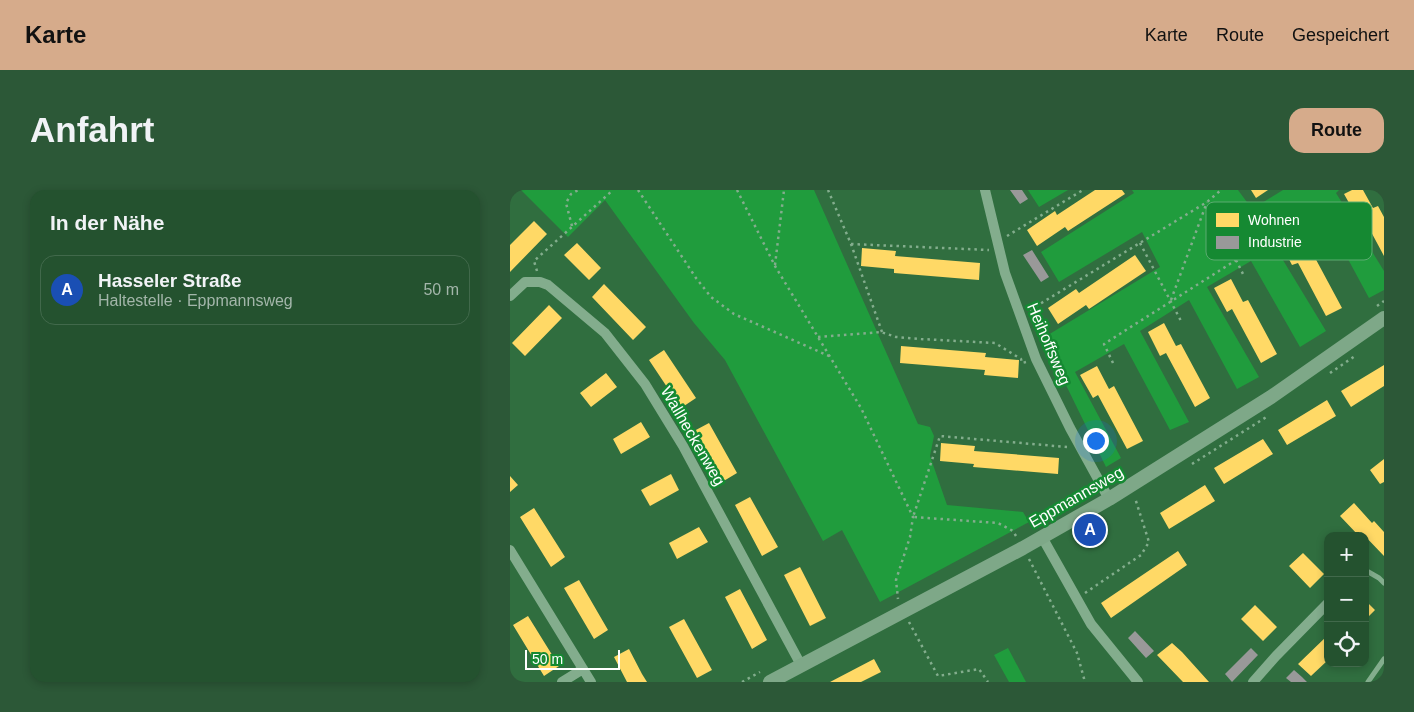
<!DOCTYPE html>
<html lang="de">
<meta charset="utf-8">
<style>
:root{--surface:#24522f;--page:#2c5837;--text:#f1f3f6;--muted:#a3b6aa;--line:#41694b;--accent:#d6ab8b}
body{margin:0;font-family:Helvetica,sans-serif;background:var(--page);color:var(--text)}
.controls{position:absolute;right:15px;bottom:15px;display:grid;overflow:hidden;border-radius:10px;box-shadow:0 2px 8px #0003}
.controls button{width:45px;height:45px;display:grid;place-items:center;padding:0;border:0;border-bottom:1px solid var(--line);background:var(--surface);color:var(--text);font:25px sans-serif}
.scale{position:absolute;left:15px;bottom:12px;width:95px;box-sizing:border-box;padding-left:5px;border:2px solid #fff;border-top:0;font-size:14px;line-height:18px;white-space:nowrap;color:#fff;-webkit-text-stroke:4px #158932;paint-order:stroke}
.you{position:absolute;left:585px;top:250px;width:18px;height:18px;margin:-12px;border:4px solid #fff;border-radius:50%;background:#1a73e8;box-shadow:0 0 0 8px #1a73e833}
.badge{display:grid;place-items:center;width:32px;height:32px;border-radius:50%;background:var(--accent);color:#fff;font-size:16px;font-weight:700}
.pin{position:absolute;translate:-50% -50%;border:2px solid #fff;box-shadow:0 1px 5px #0006}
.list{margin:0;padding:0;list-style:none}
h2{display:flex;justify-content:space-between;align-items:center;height:65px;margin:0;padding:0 20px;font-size:21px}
h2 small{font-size:16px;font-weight:400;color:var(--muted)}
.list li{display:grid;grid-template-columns:32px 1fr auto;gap:15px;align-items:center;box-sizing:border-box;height:70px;margin:0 10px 10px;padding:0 10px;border:1px solid var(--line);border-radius:15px}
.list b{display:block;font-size:19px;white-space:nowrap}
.list p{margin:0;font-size:16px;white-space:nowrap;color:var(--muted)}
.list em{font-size:16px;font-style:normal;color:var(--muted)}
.icon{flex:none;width:28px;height:28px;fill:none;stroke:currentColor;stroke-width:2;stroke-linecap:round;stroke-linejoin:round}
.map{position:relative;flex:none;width:874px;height:492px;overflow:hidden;border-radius:15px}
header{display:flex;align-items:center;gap:30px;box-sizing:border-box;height:70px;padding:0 25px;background:var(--accent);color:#111}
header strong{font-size:24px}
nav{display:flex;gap:28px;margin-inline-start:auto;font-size:18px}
.intro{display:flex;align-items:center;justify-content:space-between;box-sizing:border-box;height:120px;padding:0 30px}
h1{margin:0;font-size:35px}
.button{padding:12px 22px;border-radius:15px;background:var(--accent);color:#111;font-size:18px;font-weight:700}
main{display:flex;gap:30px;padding:0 30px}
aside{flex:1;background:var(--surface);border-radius:15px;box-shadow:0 2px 8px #0003}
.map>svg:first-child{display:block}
.green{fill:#209c3d}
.homes{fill:#ffd966}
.industry{fill:#999}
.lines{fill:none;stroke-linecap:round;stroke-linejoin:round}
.path{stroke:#83ad8d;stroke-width:2.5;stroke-dasharray:2.5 4;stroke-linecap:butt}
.lane{stroke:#83ad8d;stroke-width:5}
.street{stroke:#83ad8d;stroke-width:10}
.secondary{stroke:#7ea888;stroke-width:14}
.labels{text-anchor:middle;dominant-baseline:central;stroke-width:5;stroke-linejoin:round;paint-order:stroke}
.street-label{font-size:16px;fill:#fff;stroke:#158932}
.key{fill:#158932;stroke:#5bac70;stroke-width:1}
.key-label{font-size:14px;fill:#fff}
</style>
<header>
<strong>Karte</strong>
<nav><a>Karte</a><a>Route</a><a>Gespeichert</a></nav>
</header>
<div class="intro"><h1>Anfahrt</h1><a class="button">Route</a></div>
<main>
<aside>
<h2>In der Nähe<small></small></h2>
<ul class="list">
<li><span class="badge" style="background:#1a4fb4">A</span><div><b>Hasseler Straße</b><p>Haltestelle · Eppmannsweg</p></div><em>50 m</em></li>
</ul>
</aside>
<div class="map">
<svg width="874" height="492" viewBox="0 0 874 492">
<rect width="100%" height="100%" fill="#306e3f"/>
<path class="green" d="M11 0H304L408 234 420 237 424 246 420 266 437 315 513 322 519 332 370 412 332 340 313 351 215 170 184 133 95 10 58 47Z
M518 0H558L529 17Z
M622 0H728L742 19 773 0H829L826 3 874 81V100L859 108 813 23 762 52 816 141 790 157 741 71 697 97 749 187 727 199 679 110 630 141 679 232 660 240 614 154 565 182 611 268 596 277 533 148 650 77 632 42 549 92 531 62 624 3Z
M498 458 516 492H499L484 465Z"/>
<path class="homes" d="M585 0H612L615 4 558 41 555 37 527 56 517 40 545 21 547 25Z
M741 0H758L746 8Z
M842 0H853L863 18 868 16 874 27V66L852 25 847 27 834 4Z
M24 31 37 44 0 82V55Z
M786 43 799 66 803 64 832 118 816 126 788 73 782 75 770 52Z
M67 53 91 78 79 90 54 65Z
M352 58 386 61 385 66 470 73 469 90 384 83V79L351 76Z
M625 65 636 81 579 119 576 115 548 134 538 118 566 99 569 103Z
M721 89 733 112 738 110 767 164 751 173 722 119 717 122 704 98Z
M94 94 136 137 123 150 82 107Z
M39 115 52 128 15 166 2 153Z
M654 133 666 156 671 154 700 208 685 217 656 163 650 166 638 142Z
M391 156 476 163 475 167 509 170 508 188 474 185 475 180 390 173Z
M154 160 186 208 171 218 139 170Z
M874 175V196L841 217 831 201Z
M587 176 599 199 604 196 633 251 617 259 588 205 583 208 570 185Z
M96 183 107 197 81 217 70 203Z
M817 210 826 226 777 255 768 240Z
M131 232 140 247 111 264 103 249Z
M199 233 227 283 212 292 184 241Z
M753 249 763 264 714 294 704 278Z
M431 253 465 256 464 261 549 268 548 284 463 277 464 274 430 271Z
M874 269V292L870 294 860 280Z
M161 284 169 300 140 316 131 300Z
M0 286 8 295 0 302Z
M695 295 705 311 659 339 650 323Z
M240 307 268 357 252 366 225 315Z
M844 313 862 333 864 331 874 342V366L851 342 848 345 830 326Z
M24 318 55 367 41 377 10 327Z
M189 337 198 352 167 369 159 353Z
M668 361 677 375 601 428 591 413Z
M793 363 814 384 800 398 779 376Z
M290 377 316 428 300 436 274 385Z
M69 390 98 440 84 449 54 398Z
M230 399 257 450 242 459 215 407Z
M855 410 865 420 855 430Z
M745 415 767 437 753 451 731 429Z
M18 426 49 476 34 486 3 435Z
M174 429 202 480 187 488 159 437Z
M818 445V470L801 486 788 474Z
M662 453 672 462 699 492H673L647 465Z
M119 459 132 484 137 492H117L104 467Z
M364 469 371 482 351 492H320Z"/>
<path class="industry" d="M500 0H512L518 9 510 14Z
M522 60 539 87 531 92 513 65Z
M625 441 644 461 636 468 618 448Z
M741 458 748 465 722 492 715 484Z
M784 480 792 487 797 492H781L776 488Z"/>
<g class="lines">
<path class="path" d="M128 0 186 88 201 107 224 124 319 166
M227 0 265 76 351 218 403 327 400 347 386 390 388 409
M318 0 341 54 372 142
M62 36 56 13 61 4 68 0
M497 46 573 0
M630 53 671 131
M341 54 479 60
M726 70 734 86
M265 75 274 0
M27 81 24 71 103 0
M661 110 697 12
M867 116 874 111
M520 120 697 12 711 0
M308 147 371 142 386 147 411 149 485 153 511 169 512 173 516 172
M603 173 594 154 797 25 803 40
M820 183 845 166
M682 274 758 226
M506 346 503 341 488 333 403 327 430 246 557 257
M519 369 567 463 575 492
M575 403 631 365 639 352 625 308
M399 432 428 486 469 479 478 492
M232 492 250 482"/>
<path class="lane" d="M855 380 869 388 874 393
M858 492 874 469"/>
<path class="street" d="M475 0 495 83 526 169 560 238 599 309
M0 106 15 92H30L38 95 95 143 135 194 173 256 291 475
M532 347 581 434 628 492
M0 360 81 492
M52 492 73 479
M743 492 766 466 818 413"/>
<path class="secondary" d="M260 492 513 358 599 309 761 207 874 128"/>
</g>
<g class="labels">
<g class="street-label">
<text transform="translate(539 154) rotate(67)">Heihoffsweg</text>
<text transform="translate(183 246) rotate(60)">Wallheckenweg</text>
<text transform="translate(566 307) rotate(-30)">Eppmannsweg</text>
</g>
</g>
<rect x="696" y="12" width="166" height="58" rx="8" class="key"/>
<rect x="706" y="23" width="23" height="14" fill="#ffd966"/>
<rect x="706" y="46" width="23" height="13" fill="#999"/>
<g class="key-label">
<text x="738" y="35">Wohnen</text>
<text x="738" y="57">Industrie</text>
</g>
</svg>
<div class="controls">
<button>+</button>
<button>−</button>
<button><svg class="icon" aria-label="locate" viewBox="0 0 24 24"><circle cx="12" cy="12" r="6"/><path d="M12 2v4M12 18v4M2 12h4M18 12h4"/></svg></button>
</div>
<div class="scale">50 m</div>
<div class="you"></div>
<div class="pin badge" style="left:580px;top:340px;background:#1a4fb4">A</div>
</div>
</main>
